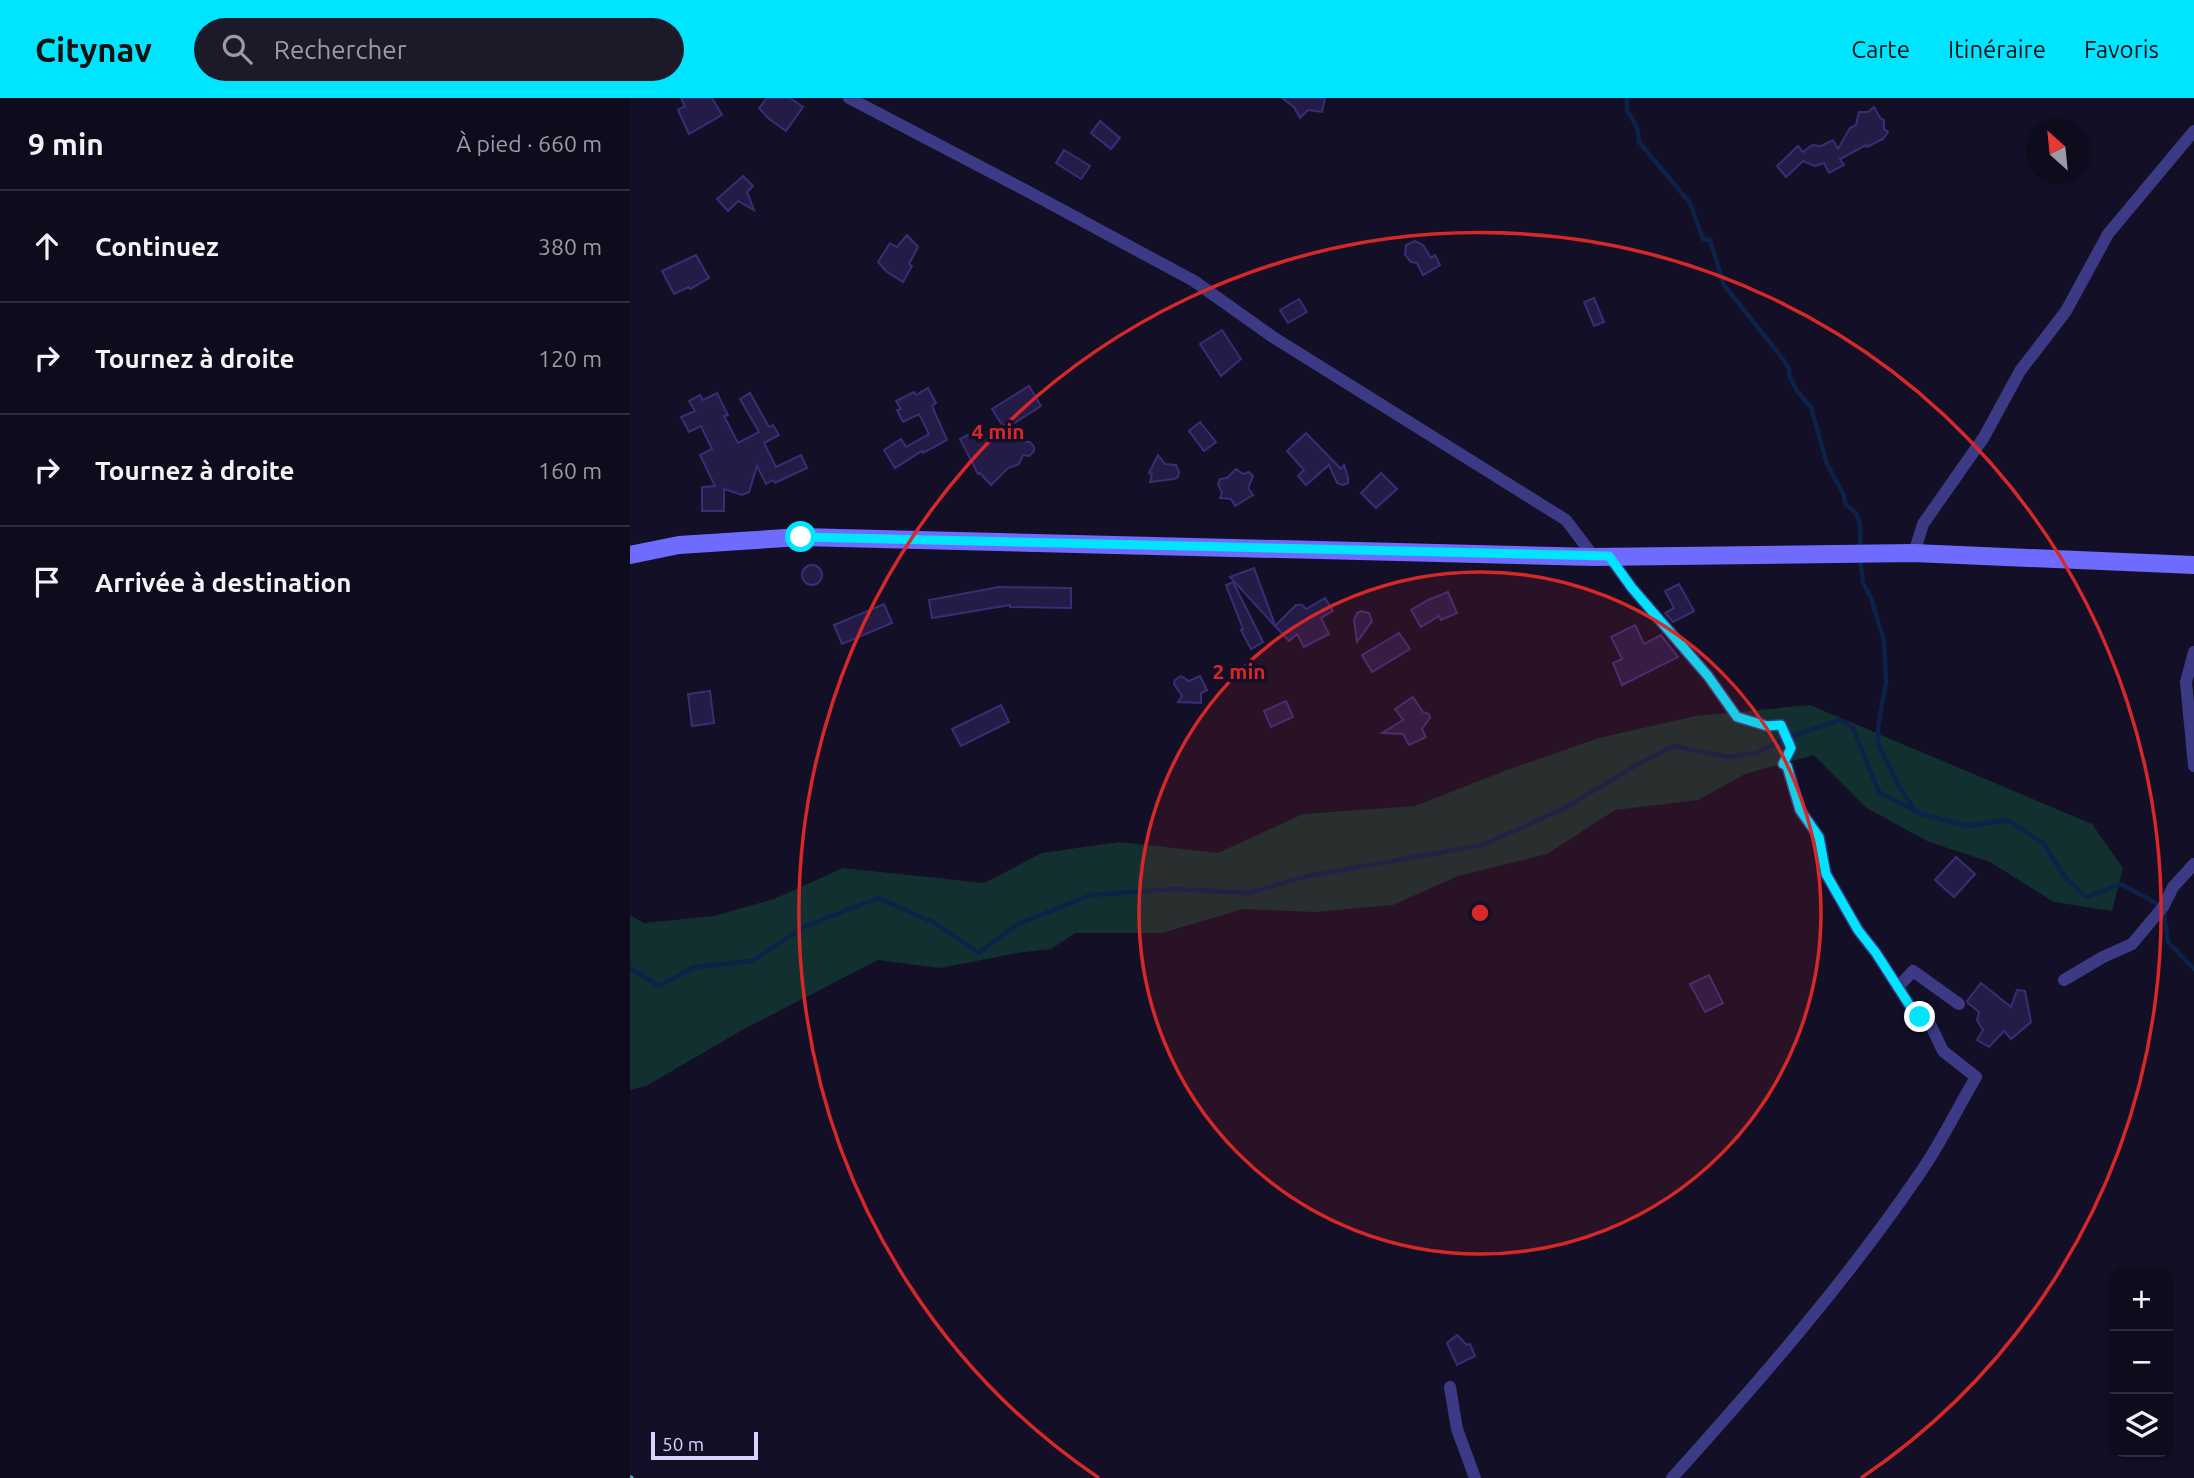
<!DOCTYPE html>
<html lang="fr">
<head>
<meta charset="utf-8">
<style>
	:root { --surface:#0e0b1c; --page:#1c1929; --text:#f1f3f6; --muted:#9b9ba3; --line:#2e2b3b; --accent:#00e5ff }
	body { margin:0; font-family:Ubuntu,sans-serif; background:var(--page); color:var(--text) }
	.controls { position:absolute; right:21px; bottom:21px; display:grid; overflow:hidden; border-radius:14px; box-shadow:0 2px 5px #0004 }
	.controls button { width:63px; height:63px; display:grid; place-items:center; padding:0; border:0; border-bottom:2px solid var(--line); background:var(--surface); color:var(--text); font:35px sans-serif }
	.compass { position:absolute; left:1396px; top:21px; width:63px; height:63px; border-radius:50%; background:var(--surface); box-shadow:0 2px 5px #0004; rotate:333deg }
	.scale { position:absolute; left:21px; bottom:18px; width:107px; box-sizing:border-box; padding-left:7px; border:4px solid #d9d4ff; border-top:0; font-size:19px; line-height:24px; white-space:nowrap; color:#d9d4ff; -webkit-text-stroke:5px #130f26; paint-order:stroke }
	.stop { position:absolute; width:21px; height:21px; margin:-16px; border:5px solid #00e5ff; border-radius:50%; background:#fff }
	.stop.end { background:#00e5ff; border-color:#fff; box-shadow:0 2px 7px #0008 }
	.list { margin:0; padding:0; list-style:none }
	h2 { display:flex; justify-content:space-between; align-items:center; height:91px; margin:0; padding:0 28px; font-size:30px }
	h2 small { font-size:23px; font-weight:400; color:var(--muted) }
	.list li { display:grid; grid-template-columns:46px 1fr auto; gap:21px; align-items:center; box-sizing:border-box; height:112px; padding:0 28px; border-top:2px solid var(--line) }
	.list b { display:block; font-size:26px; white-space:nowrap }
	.list em { font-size:23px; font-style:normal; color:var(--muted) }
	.icon { flex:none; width:38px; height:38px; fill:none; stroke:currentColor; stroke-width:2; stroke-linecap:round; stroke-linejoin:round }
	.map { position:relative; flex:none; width:1564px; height:1380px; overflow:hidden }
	header { display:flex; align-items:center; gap:42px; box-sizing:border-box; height:98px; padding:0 35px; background:var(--accent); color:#111 }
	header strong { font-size:33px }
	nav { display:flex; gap:38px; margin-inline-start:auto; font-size:24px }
	.search { width:490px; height:63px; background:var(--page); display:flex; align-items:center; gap:18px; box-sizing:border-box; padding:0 24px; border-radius:38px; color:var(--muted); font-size:26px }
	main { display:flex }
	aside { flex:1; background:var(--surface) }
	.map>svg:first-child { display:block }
	.green { fill:#12302f }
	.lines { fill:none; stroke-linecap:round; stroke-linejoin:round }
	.stream { stroke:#0c2248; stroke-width:4.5 }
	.building { fill:#241b47; stroke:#3b2d73; stroke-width:2 }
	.path { stroke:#2fb8b0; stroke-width:2.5; stroke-dasharray:3.5 5; stroke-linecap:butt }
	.street { stroke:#3d3a85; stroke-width:12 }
	.secondary { stroke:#6f6bff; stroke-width:18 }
	.route { stroke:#00e5ff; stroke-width:9 }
	.ring { fill:none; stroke:#d62828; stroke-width:3.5 }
	.centre { fill:#d62828; stroke:#130f26; stroke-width:3.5 }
	.ring-label { font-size:21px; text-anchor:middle; font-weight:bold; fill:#d62828; stroke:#130f26; stroke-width:7; stroke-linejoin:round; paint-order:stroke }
</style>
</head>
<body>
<header>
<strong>Citynav</strong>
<div class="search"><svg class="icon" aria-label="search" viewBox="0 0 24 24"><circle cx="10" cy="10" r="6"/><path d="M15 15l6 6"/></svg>Rechercher</div>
<nav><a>Carte</a><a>Itinéraire</a><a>Favoris</a></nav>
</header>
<main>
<aside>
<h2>9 min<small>À pied · 660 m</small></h2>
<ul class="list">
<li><svg class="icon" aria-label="ahead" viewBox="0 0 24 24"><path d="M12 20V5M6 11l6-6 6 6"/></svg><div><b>Continuez</b></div><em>380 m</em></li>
<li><svg class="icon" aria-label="right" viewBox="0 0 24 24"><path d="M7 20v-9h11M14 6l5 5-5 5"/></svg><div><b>Tournez à droite</b></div><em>120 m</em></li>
<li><svg class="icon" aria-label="right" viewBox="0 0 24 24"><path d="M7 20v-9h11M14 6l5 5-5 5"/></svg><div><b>Tournez à droite</b></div><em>160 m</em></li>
<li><svg class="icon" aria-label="arrive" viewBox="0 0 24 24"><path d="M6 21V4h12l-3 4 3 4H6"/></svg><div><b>Arrivée à destination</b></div></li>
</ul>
</aside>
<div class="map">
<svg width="1564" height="1380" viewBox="0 0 1564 1380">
	<rect width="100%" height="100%" fill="#130f26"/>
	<!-- green -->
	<polygon class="green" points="1180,607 1462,726 1493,770 1482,813 1424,804 1360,764 1299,744 1235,709 1184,657 1115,676 1068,702 985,712 917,756 828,778 763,807 685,814 613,811 532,835 445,835 421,851 387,855 310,870 248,862 114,931 16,988 0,992 0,817 14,825 84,818 144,801 213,770 354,785 412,755 489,744 588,755 673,716 785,708 877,672 969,640 1066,618"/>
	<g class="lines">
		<!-- stream -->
		<g class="stream">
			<path d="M997 0V12L1007 29 1009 44 1060 105 1073 141 1080 142 1094 187 1152 260 1159 270V277L1167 293 1181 309 1197 366 1213 396 1216 407C1234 418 1230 432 1230 451"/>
			<polyline points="1230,459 1233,485 1241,500 1254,543 1256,584 1248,629 1248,646 1270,690 1285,712"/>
			<polyline points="0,870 29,888 64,869 122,863 176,828 248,800 303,824 349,855 386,827 461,797 544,791 620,795 673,779 852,747 931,712 1010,665 1043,648 1098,659 1126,655 1157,640 1210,622 1223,630 1249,694 1291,716 1339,728 1377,722 1413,745 1435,779 1456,799 1491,786 1533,809 1538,844 1564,871"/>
		</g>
	</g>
	<!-- building -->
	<g class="building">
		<polygon points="51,0 82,0 92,17 59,36 48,12 55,8"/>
		<polygon points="137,0 160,0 173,9 156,33 138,20 129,10"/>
		<polygon points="652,0 695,0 692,14 678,12 670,20 664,9"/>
		<polygon points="1244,9 1250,20 1254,22 1254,31 1258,34 1253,41 1237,49 1236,47 1210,61 1214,67 1199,75 1194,65 1185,68 1173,63 1156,79 1147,68 1168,48 1173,54 1182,47 1191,48 1203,42 1208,51 1220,30 1226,27 1229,14 1238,14"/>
		<polygon points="470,23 490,40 481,51 461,35"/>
		<polygon points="434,52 460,68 451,81 426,65"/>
		<polygon points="113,78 123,88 117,94 124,112 108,103 98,113 87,101"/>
		<polygon points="277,137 288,149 279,166 282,168 273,184 257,174 248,164 260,145 267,149"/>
		<polygon points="785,143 793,147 801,160 805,157 810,167 793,177 787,165 781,164 775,157 776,147"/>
		<polygon points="66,157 79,180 60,191 59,189 44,196 32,173"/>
		<polygon points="964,200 974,224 964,228 954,204"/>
		<polygon points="669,201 677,214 658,225 650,212"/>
		<polygon points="592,232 611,261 591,278 570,246"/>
		<polygon points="399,288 411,308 380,328 388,344 400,344 404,349 404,353 399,358 393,357 389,366 378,370 361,387 350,375 348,376 330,341 340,336 342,341 372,327 362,311"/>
		<polygon points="298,290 306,305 302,308 317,342 293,355 292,353 265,370 254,352 271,341 276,349 299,336 289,316 273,324 267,312 271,311 266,303 284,294 286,297"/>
		<polygon points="87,295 98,317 94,318 108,345 129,334 110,301 120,295 139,329 143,327 149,337 134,345 146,369 171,357 177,370 151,382 145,385 143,382 136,386 127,368 119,394 112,397 94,391 94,413 72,413 72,389 85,388 70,357 82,351 71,328 59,334 51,319 65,313 59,303 70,297 73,302"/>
		<polygon points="570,324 586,344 574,353 559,333"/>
		<polygon points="676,335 711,371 714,367 718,380 718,385 713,387 707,385 699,367 676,387 668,378 674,372 657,353"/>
		<polygon points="528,357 535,366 546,367 549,374 548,379 544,381 520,384 522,376 519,375"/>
		<polygon points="606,371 613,376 619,374 623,378 618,390 623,397 605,408 601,401 590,400 592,395 588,386 590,381 597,380"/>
		<polygon points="751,375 767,391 746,410 731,395"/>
		<circle cx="182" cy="477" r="10"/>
		<polygon points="624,470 645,527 645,528 600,479"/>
		<polygon points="603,484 633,544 621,551 611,532 613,531 596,487"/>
		<polygon points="1049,486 1064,513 1043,524 1035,515 1044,510 1035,493"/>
		<polygon points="369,489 441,490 441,510 380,509 380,507 302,520 299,502"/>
		<polygon points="818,494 827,515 811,522 809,518 791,529 781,512 798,502"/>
		<polygon points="695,500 703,513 691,520 699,536 674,549 667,536 659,543 645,528 666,507 672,507 676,511"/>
		<polygon points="254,506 262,525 212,546 204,527"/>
		<polygon points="731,513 739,515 742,523 727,544 724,522 727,515"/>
		<polygon points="1005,527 1014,546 1031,537 1048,559 992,587 983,565 992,561 981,539"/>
		<polygon points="769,535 780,551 742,574 732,557"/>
		<polygon points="551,578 559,583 570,578 577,592 571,595 571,605 548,604 552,598 544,586 545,582"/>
		<polygon points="80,593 84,625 62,628 58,596"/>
		<polygon points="783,599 793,614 799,616 800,620 792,631 796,639 779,647 773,636 752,635 773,622 765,611"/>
		<polygon points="656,603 663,619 641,629 634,613"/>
		<polygon points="371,607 379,624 331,648 322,631"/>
		<polygon points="1326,759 1345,776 1324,799 1305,782"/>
		<polygon points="1079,877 1093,905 1075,914 1060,886"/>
		<polygon points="1351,885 1381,909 1387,892 1395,893 1401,924 1381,941 1374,933 1359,949 1347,942 1353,932 1347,922 1349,914 1338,905 1337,903"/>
		<polygon points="827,1237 837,1247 840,1246 845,1258 827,1267 817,1245"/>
	</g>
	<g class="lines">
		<!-- path -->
		<polyline class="path" points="0,1378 4,1380"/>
		<!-- street -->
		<g class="street">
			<polyline points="219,0 397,93 564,183 643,239 936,422 964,459"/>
			<polyline points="1284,455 1293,426 1354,339 1390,273 1436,213 1478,136 1564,33"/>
			<path d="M979 458 1002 490 1078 578 1107 619 1137 628 1151 627 1161 650 1153 666 1157 668 1170 712 1189 739 1196 776 1228 832 1246 855 1282 911 1294 925 1301 928 1313 953 1346 979C1327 1011 1311 1045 1290 1075 1216 1184 1130 1282 1042 1380"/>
			<polyline points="1564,554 1556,584 1564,668"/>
			<polyline points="1434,882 1473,859 1502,846 1533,809 1543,789 1564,766"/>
			<polyline points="1268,889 1283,873 1329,906"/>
			<polyline points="820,1289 827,1331 845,1380"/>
		</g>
		<!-- secondary -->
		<polyline class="secondary" points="0,457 49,447 171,439 964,459 1284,455 1564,467"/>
	</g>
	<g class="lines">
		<!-- route -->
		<polyline class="route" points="171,439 979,458 1002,490 1078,578 1107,619 1137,628 1151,627 1161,650 1153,666 1157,668 1170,712 1189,739 1196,776 1228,832 1246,855 1282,911 1290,919"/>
	</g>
	<!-- distance rings -->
	<circle cx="850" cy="815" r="341" fill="#d62828" fill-opacity=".12"/>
	<g class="ring">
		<circle cx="850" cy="815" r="341"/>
		<path d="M469 1380A681 681 0 1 1 1231 1380"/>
	</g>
	<circle cx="850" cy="815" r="10" class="centre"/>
	<g class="ring-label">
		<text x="368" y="341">4 min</text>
		<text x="609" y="581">2 min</text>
	</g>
</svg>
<div class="controls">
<button>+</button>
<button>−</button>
<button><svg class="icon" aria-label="layers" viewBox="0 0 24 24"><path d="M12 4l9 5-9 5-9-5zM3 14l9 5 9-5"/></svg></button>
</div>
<svg class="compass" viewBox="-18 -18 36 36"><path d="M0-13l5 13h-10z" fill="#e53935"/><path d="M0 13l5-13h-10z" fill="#9b9ba3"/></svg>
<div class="scale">50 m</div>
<div class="stop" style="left:171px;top:439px"></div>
<div class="stop end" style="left:1290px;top:919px"></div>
</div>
</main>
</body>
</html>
